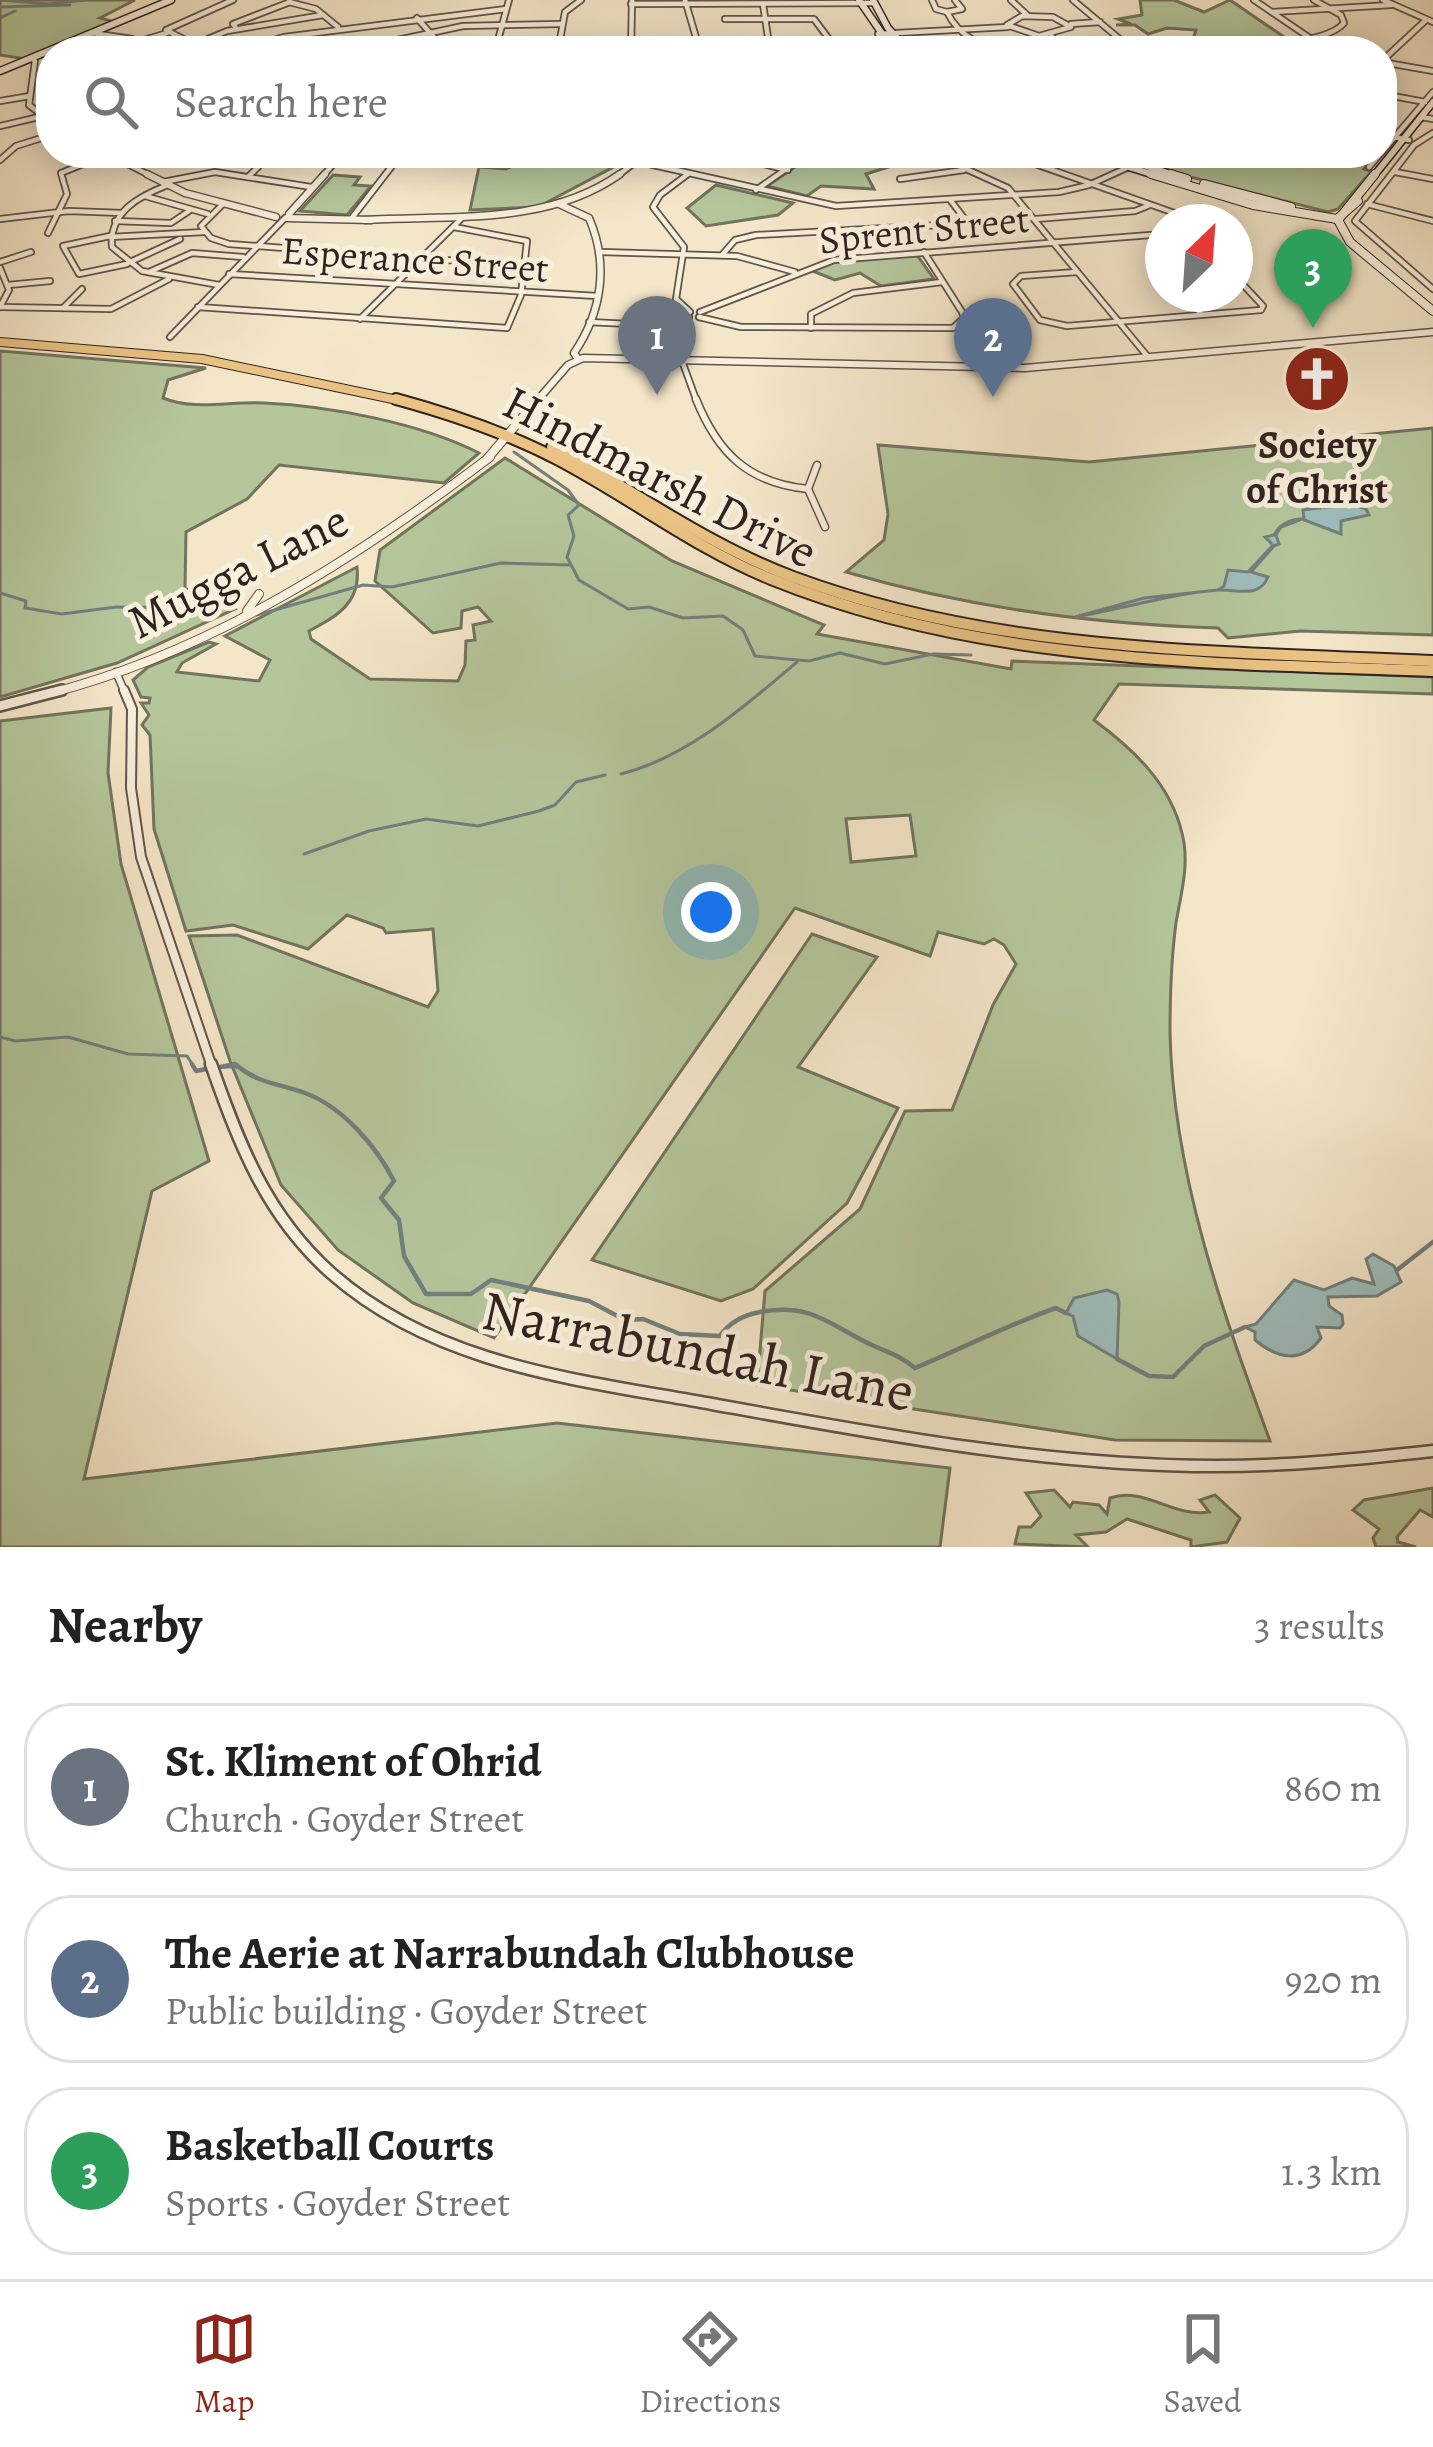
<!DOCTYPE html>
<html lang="en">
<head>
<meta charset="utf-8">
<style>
	:root { --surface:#fff; --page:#f2f2f2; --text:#222; --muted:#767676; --line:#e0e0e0; --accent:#8f2418 }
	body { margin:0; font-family:Alegreya,serif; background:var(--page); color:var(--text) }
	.compass { position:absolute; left:1145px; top:204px; width:108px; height:108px; border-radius:50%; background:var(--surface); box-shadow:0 6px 30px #0003; rotate:25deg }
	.you { position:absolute; left:711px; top:912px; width:42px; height:42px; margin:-30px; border:9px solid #fff; border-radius:50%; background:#1a73e8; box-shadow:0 0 0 18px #1a73e833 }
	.badge { display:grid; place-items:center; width:78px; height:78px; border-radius:50%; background:var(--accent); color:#fff; font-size:39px; font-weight:700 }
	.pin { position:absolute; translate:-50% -99px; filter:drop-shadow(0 3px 6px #0008) }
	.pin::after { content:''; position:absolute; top:63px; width:42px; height:36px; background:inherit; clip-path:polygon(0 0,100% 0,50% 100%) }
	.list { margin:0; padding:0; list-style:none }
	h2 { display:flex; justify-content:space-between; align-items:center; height:156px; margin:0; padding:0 48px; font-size:51px }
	h2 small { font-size:39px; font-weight:400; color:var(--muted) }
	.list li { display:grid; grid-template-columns:78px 1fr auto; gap:36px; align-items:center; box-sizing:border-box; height:168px; margin:0 24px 24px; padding:0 24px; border:3px solid var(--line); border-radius:48px }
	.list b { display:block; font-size:45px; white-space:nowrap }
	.list p { margin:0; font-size:39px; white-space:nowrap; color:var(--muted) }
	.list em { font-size:39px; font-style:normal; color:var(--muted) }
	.icon { flex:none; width:66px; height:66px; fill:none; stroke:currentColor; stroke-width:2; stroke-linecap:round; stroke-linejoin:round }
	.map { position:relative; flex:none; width:1433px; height:1547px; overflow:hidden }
	.search { position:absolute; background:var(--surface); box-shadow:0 6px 30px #0003; left:36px; right:36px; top:36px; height:132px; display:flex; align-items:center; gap:30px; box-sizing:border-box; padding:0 42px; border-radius:48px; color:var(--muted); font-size:45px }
	.sheet { height:732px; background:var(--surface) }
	nav { display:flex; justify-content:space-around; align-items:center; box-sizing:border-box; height:168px; border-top:3px solid var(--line); background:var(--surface); font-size:33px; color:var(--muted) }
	nav a { display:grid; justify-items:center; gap:6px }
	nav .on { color:var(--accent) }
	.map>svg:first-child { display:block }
	.green { fill:#b5c69b; stroke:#72745c; stroke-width:3; fill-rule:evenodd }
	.water { fill:#9ebebd; stroke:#72807d; stroke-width:3 }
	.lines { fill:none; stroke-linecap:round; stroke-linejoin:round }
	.stream-far1 { stroke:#72807d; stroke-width:3 }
	.stream { stroke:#72807d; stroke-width:4.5 }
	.minor-far3-casing { stroke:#615449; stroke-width:8 }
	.minor-far2-casing { stroke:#615449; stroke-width:9 }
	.minor-far1-casing { stroke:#615449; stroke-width:12 }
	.minor-casing { stroke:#615449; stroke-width:15 }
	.tertiary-far3-casing { stroke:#615449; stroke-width:8 }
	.tertiary-far2-casing { stroke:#615449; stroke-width:9 }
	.tertiary-far1-casing { stroke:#615449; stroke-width:10 }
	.tertiary-casing { stroke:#615449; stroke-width:14 }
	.secondary-far1-casing { stroke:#30231e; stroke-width:9 }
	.secondary-casing { stroke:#30231e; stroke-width:10 }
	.primary-far1-casing { stroke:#30231e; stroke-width:10 }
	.primary-casing { stroke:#30231e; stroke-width:14 }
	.minor-far3 { stroke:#f8efdc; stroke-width:4.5 }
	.minor-far2 { stroke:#f8efdc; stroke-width:6 }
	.minor-far1 { stroke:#f8efdc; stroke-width:8 }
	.minor { stroke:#f8efdc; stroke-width:10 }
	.tertiary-far3 { stroke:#f8efdc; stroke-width:4.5 }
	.tertiary-far2 { stroke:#f8efdc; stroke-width:6 }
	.tertiary-far1 { stroke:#f8efdc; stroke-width:8 }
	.tertiary { stroke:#f8efdc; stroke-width:9 }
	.secondary-far1 { stroke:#f8efdc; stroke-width:6 }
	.secondary { stroke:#f8efdc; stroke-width:8 }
	.primary-far1 { stroke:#eac384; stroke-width:8 }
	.primary { stroke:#eac384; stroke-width:10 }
	.labels { text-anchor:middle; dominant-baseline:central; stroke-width:10; stroke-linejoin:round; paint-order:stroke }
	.far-street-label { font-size:39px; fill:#30231e; stroke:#f8efdc }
	.far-poi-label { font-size:39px; font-weight:bold; fill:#30231e; stroke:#f8efdc }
	.street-label { font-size:48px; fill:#30231e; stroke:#f8efdc }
	.near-street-label { font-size:57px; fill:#30231e; stroke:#f8efdc }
</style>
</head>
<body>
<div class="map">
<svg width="1433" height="1547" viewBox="0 0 1433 1547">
	<rect width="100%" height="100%" fill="#f4e6c9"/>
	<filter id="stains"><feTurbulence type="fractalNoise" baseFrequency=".00167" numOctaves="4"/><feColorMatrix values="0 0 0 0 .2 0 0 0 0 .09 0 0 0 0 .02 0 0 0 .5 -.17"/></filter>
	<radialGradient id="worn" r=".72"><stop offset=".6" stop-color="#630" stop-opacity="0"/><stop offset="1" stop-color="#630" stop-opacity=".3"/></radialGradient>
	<!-- green -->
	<g class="green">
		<polygon points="0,0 135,0 100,18 115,22 26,59 0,55"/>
		<polygon points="1140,0 1174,0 1204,12 1230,0 1290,41 1209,46 1194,36 1196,30 1167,28 1148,34 1135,25 1116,25 1131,24 1118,19 1142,15"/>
		<polygon points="541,153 580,153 621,163 538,207 470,210 479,167 506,169"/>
		<polygon points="806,153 887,153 905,162 866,174 874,189 821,186 807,196 767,186 795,167 789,156"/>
		<polygon points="1202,153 1349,153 1375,158 1364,169 1372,171 1338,209 1328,212 1159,169"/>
		<polygon points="333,175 360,177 354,185 371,186 347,215 300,211"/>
		<polygon points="716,185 793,203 778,215 706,226 687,208"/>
		<polygon points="917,255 934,279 881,286 860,273 835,280 810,270 832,262"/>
		<path d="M0 351 206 368 168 380 163 398C195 411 230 401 264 403 330 406 420 423 479 453L444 483 279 465 247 499 186 532 185 589 211 591 235 609 117 663 0 697Z"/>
		<path d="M1433 428V635L1300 631 1228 638 1218 628C1091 624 969 608 846 572L884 540 888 514 878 445 1089 462Z"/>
		<path d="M505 458 672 561 824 625 817 634 1011 669 1012 661 1433 677V694L1119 684 1094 720C1133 749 1170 783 1182 833 1190 864 1181 893 1176 923 1171 960 1170 997 1170 1033 1173 1174 1222 1310 1270 1441L1115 1440 757 1385 765 1291 860 1209 905 1111 952 1110 993 1005 1016 964 1004 945 994 939 984 944 938 932 930 956 795 908 494 1338 413 1303 338 1250 281 1185 230 1061 189 936 237 935 428 1007 438 991 433 929 386 933 383 928 347 915 308 949 233 925 186 931 154 829 150 735 142 725 149 715 141 703H149L150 698 141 697 133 680 148 667 209 642 216 644 182 663 177 672 259 681 270 660 225 636 357 567C361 603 337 616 309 631L311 639 370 679 458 681 465 665 466 641 475 640 473 625 491 621 478 607 462 611 461 628 433 633 375 581 380 550ZM910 815 916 856 851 862 846 819Z"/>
		<polygon points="111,708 108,773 121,864 209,1161 152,1191 84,1479 557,1423 950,1468 940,1547 0,1547 0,721"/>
		<polygon points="812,934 877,957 798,1067 898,1108 847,1203 753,1289 721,1301 592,1260"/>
		<polygon points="1433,1488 1433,1517 1420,1510 1397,1537 1398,1542 1416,1547 1376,1547 1373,1538 1379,1529 1353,1510 1364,1500"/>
		<path d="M1054 1490 1070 1507 1073 1502 1099 1505 1107 1514 1110 1498C1145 1486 1173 1518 1209 1512L1200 1500 1215 1495 1240 1518 1227 1542 1191 1547V1540L1127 1519 1106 1532 1076 1535 1088 1547 1015 1544 1019 1527H1031L1041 1516 1026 1493Z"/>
	</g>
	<!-- water -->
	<g class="water">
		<path d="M1350 504 1366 509 1369 515 1341 521V534L1302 519 1281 527 1276 535 1279 544 1274 546 1251 572 1268 577C1259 599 1237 589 1218 590 1169 594 1123 609 1075 617L1144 598 1218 590 1224 586 1228 570 1248 572 1273 545 1265 537 1274 535C1279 524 1292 518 1304 519L1303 510Z"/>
		<path d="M1373 1254 1394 1266 1401 1282 1377 1296 1328 1297 1329 1306 1342 1315 1343 1324 1340 1328 1317 1327 1321 1338C1302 1364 1278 1359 1255 1340V1332L1245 1327 1256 1324 1294 1280 1324 1290 1352 1278 1374 1284 1366 1259Z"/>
		<polygon points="1107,1290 1117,1294 1119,1302 1117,1359 1078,1336 1073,1316 1066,1313 1074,1298"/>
	</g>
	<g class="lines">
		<!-- stream-far1 -->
		<g class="stream-far1">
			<polyline points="1,0 47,4 86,0"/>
			<polyline points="0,7 70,5"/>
			<polyline points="0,18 15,11"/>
			<polyline points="514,452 568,490 579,505 568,515 574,536 567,557 579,580 628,609 649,607 683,618 723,616 743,630 755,656 809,661 840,653 885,664 933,654 971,655"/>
			<polyline points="0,593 26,601 25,608 62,614 116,607 215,608"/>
			<polyline points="257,615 363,585 392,587 501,563 570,565"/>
			<path d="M621 774C688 757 745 706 797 662"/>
			<polyline points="304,854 369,831 426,819 478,826 539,811 555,805 576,782 605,775"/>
			<polyline points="0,1037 15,1041 68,1037 128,1054 187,1056 194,1067"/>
			<polyline points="221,1067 238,1067"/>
		</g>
		<!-- stream -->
		<g class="stream">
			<polyline points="192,1064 196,1071 206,1069"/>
			<path d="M216 1068 235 1064C258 1084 278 1083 305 1093 343 1107 376 1146 394 1181L381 1198 399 1220 404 1256 426 1294H471L491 1280 589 1301 625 1320 643 1319 680 1334 720 1336C729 1323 744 1315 760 1312 812 1302 830 1326 874 1346 890 1353 900 1356 915 1368 963 1348 1007 1325 1056 1308L1066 1313"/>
			<polyline points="1397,1270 1433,1242"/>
			<polyline points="1117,1359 1149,1376 1173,1377 1204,1346 1245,1327"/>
		</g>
		<!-- minor-far3 casing -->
		<g class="minor-far3-casing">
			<g id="minor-far3">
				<polyline points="932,0 936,9 947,12"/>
				<path d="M955 0 962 9 947 12C960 38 979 44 1006 51"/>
				<polyline points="1011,0 1027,15"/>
				<polyline points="1254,0 1329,51"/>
				<polyline points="289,2 316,9 338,27"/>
				<polyline points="631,4 873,3"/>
				<polyline points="763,4 770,51"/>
				<polyline points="1272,12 1391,5"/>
				<polygon points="1022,16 1053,17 1071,27 1039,36 1007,25"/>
				<polyline points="417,18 446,51"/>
				<polyline points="725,19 814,19 838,51"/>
				<polyline points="1071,24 1100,22"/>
				<polyline points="236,28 233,24 290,2"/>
				<polyline points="92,33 132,39"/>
				<polyline points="893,34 878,34 1008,27"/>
				<polyline points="1051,36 1067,51"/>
				<polyline points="193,44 166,30 233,0"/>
				<polyline points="108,51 167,33"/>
				<polyline points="179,51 227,31 323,15"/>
				<polyline points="237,51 284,37 506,9"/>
				<polyline points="346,51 463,26 561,24"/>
				<polyline points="558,51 565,12 581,0"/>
				<polyline points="631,51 699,50"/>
				<polyline points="631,51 632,1"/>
				<path d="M1142 51C1182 48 1321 52 1344 23L1341 15 1314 0"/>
				<polyline points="1382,62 1433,71"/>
				<polyline points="1382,94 1425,102"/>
				<polyline points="0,101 30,96"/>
				<polyline points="1421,117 1433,119"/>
				<polyline points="0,126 43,116"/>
				<polyline points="1433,133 1414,145 1355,221 1433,289"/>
				<polyline points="1382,152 1433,92"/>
				<polyline points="719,153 788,170"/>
				<polyline points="931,153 1008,188 1148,357"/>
				<polyline points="1004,153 1200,222"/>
				<polyline points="613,156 836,206 1059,192 1089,185 1133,165"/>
				<polyline points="0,160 16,146 51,135"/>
				<polyline points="1369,167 1381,153"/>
				<polyline points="1395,172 1433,179"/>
				<polyline points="688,174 660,195 653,207 684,247 676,299 690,312"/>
				<polyline points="248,177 272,153"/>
				<polyline points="900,179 964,170"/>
				<polyline points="163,182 215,172 311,187"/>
				<path d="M168 185C139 196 109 212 112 247L142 271 219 285"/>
				<polyline points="756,190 792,165 778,153"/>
				<polyline points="145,196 208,214"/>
				<polyline points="1367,204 1433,221"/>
				<polyline points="222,205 201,226 211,238 229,244 526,266"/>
				<polyline points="0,219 69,211 122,213"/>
				<polyline points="351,219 402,153"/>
				<polyline points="1036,219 1135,211 1150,205"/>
				<polyline points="115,221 171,223 189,211"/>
				<polyline points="48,233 67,194 61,173 108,154"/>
				<polyline points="110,236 63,246 79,274 127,264"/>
				<polyline points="110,237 204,232"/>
				<polyline points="601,252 737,256 795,272"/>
				<polyline points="722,255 735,240 756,235 959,224 964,218 951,201"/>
				<polyline points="0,262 31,252"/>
				<polyline points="128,263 180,239"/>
				<polyline points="1163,263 1157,266 1163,272"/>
				<polyline points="0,268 9,290 0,307"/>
				<polyline points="149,272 192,253 243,257"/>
				<polyline points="1077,272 1021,276 1013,284 1040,320 1067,326 1261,310 1263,306 1235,276"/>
				<polyline points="229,274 597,296"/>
				<polyline points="8,285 50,281"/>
				<polyline points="1182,294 1201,314"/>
				<polyline points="0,307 111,309 169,279"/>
				<polyline points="64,307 82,289"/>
				<polyline points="198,307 507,328 521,295 527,241 454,227"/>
				<polyline points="700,312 834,260 1163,234"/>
				<polyline points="699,317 741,327 953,328 964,318 962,312 924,252"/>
				<polyline points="360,319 463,217"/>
				<polyline points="589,322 649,325 689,317"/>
				<polyline points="811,328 811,314 853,293 942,282"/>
				<polyline points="170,337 285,218"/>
				<polyline points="682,361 697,402"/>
			</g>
		</g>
		<!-- minor-far2 casing -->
		<g class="minor-far2-casing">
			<g id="minor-far2">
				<path d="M696 399C718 454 749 483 808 489"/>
				<polyline points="808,489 825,527"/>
				<polyline points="808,489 817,465"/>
				<polyline points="116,672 125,693"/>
			</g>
		</g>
		<!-- minor-far1 casing -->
		<g class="minor-far1-casing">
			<polyline id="minor-far1" points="124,690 132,709 131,788 141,857 212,1067"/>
		</g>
		<!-- minor casing -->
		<g class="minor-casing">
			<path id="minor" d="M211 1064C239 1144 266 1215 331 1273 436 1366 580 1380 712 1404 878 1434 1047 1466 1216 1466 1289 1466 1361 1459 1433 1451"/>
		</g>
		<!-- tertiary-far3 casing -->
		<g class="tertiary-far3-casing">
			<g id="tertiary-far3">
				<polyline points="685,0 700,51"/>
				<polyline points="1073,0 1134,51"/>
				<polyline points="1383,0 1433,22"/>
				<polyline points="495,51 509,0"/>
				<polyline points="31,58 35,61 29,105 51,122"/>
				<polyline points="1382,61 1426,20"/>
				<polyline points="1382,135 1409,140"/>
				<polyline points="106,153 153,177"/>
				<polyline points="322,177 343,153"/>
				<polyline points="616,177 647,153"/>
			</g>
		</g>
		<!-- tertiary-far2 casing -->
		<g class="tertiary-far2-casing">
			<g id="tertiary-far2">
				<polyline points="147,174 185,193 276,217"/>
				<path d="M559 204 589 218C609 264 602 312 574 353L578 359"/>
				<polyline points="289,214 325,174"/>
				<polyline points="287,218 371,220"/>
				<path d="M365 220C450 215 547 226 620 174"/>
				<polyline points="536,402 568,365 583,358 1025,368 1433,332"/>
			</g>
		</g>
		<!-- tertiary-far1 casing -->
		<g class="tertiary-far1-casing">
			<g id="tertiary-far1">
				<polyline points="487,459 538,399"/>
				<polyline points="247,611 259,594"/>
				<path d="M51 693C213 651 358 557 490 457"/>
			</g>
		</g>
		<!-- tertiary casing -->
		<g class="tertiary-casing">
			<polyline id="tertiary" points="0,706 62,690"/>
		</g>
		<!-- secondary-far1 casing -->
		<g class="secondary-far1-casing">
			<g id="secondary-far1">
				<polyline points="859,0 894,51"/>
				<polyline points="873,0 888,28 909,51"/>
				<polyline points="0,71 171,0"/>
				<polyline points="1083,153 1161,177"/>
				<polyline points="1106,153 1180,177"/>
				<polyline points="1373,177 1433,102"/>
			</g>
		</g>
		<!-- secondary casing -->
		<g class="secondary-casing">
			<g id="secondary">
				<polyline points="1151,174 1253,205 1337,219 1358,201"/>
				<polyline points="1171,174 1187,179"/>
				<polyline points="1375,174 1338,220 1350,242 1433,311"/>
				<polyline points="1204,184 1291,207"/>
			</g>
		</g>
		<!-- primary-far1 casing -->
		<g class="primary-far1-casing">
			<polyline id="primary-far1" points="0,342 202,359 407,402"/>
		</g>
		<!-- primary casing -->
		<g class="primary-casing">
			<g id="primary">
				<path d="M396 399C451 414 507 433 557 459 630 497 694 548 771 579 981 664 1210 663 1433 671"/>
				<path d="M552 447C632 489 707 545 793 577 997 653 1218 651 1433 661"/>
			</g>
		</g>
		<!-- minor-far3 -->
		<use href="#minor-far3" class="minor-far3"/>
		<!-- minor-far2 -->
		<use href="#minor-far2" class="minor-far2"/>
		<!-- minor-far1 -->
		<use href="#minor-far1" class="minor-far1"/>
		<!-- minor -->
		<use href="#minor" class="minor"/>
		<!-- tertiary-far3 -->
		<use href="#tertiary-far3" class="tertiary-far3"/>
		<!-- tertiary-far2 -->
		<use href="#tertiary-far2" class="tertiary-far2"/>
		<!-- tertiary-far1 -->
		<use href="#tertiary-far1" class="tertiary-far1"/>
		<!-- tertiary -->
		<use href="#tertiary" class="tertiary"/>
		<!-- secondary-far1 -->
		<use href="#secondary-far1" class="secondary-far1"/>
		<!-- secondary -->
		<use href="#secondary" class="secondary"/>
		<!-- primary-far1 -->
		<use href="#primary-far1" class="primary-far1"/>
		<!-- primary -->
		<use href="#primary" class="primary"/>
	</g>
	<!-- icons -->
	<defs>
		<g id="church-disc" transform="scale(3.45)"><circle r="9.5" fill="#8f2418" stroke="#f8efdc"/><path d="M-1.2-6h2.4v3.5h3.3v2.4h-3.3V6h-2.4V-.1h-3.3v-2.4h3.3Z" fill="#fff"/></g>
	</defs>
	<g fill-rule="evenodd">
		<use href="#church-disc" x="1317" y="379"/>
	</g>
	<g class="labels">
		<!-- far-street labels -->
		<g class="far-street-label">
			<text transform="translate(924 229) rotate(-6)">Sprent Street</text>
			<text transform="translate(415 259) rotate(4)">Esperance Street</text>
		</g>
		<!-- far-poi labels -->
		<g class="far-poi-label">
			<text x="1317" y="444">Society<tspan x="1317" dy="45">of Christ</tspan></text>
		</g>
		<!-- street labels -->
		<g class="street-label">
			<text transform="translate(660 477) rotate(27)">Hindmarsh Drive</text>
			<text transform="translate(238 571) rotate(-27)">Mugga Lane</text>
		</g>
		<!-- near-street labels -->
		<g class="near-street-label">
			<text transform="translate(698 1351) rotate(11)">Narrabundah Lane</text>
		</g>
	</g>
	<rect width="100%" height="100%" filter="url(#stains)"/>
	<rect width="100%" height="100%" fill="url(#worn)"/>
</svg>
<svg class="compass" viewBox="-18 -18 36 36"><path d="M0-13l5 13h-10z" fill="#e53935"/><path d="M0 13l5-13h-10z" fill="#767676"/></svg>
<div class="you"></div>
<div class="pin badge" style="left:657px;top:395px;background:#6b7280">1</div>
<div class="pin badge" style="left:993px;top:397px;background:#5c6f8a">2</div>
<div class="pin badge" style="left:1313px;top:328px;background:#2e9e5b">3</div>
<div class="search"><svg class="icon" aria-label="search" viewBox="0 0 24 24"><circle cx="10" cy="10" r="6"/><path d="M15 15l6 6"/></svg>Search here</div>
</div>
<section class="sheet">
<h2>Nearby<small>3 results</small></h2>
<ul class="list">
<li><span class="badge" style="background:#6b7280">1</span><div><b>St. Kliment of Ohrid</b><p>Church · Goyder Street</p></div><em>860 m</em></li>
<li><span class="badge" style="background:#5c6f8a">2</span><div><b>The Aerie at Narrabundah Clubhouse</b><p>Public building · Goyder Street</p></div><em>920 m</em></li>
<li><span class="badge" style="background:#2e9e5b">3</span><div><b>Basketball Courts</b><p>Sports · Goyder Street</p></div><em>1.3 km</em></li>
</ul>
</section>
<nav>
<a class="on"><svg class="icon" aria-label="map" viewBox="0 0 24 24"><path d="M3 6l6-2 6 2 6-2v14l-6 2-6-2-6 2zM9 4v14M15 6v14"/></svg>Map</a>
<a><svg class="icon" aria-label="directions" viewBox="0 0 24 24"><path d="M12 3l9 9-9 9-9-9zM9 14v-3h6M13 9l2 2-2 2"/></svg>Directions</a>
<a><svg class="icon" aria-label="saved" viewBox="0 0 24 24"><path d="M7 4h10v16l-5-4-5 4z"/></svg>Saved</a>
</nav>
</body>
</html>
